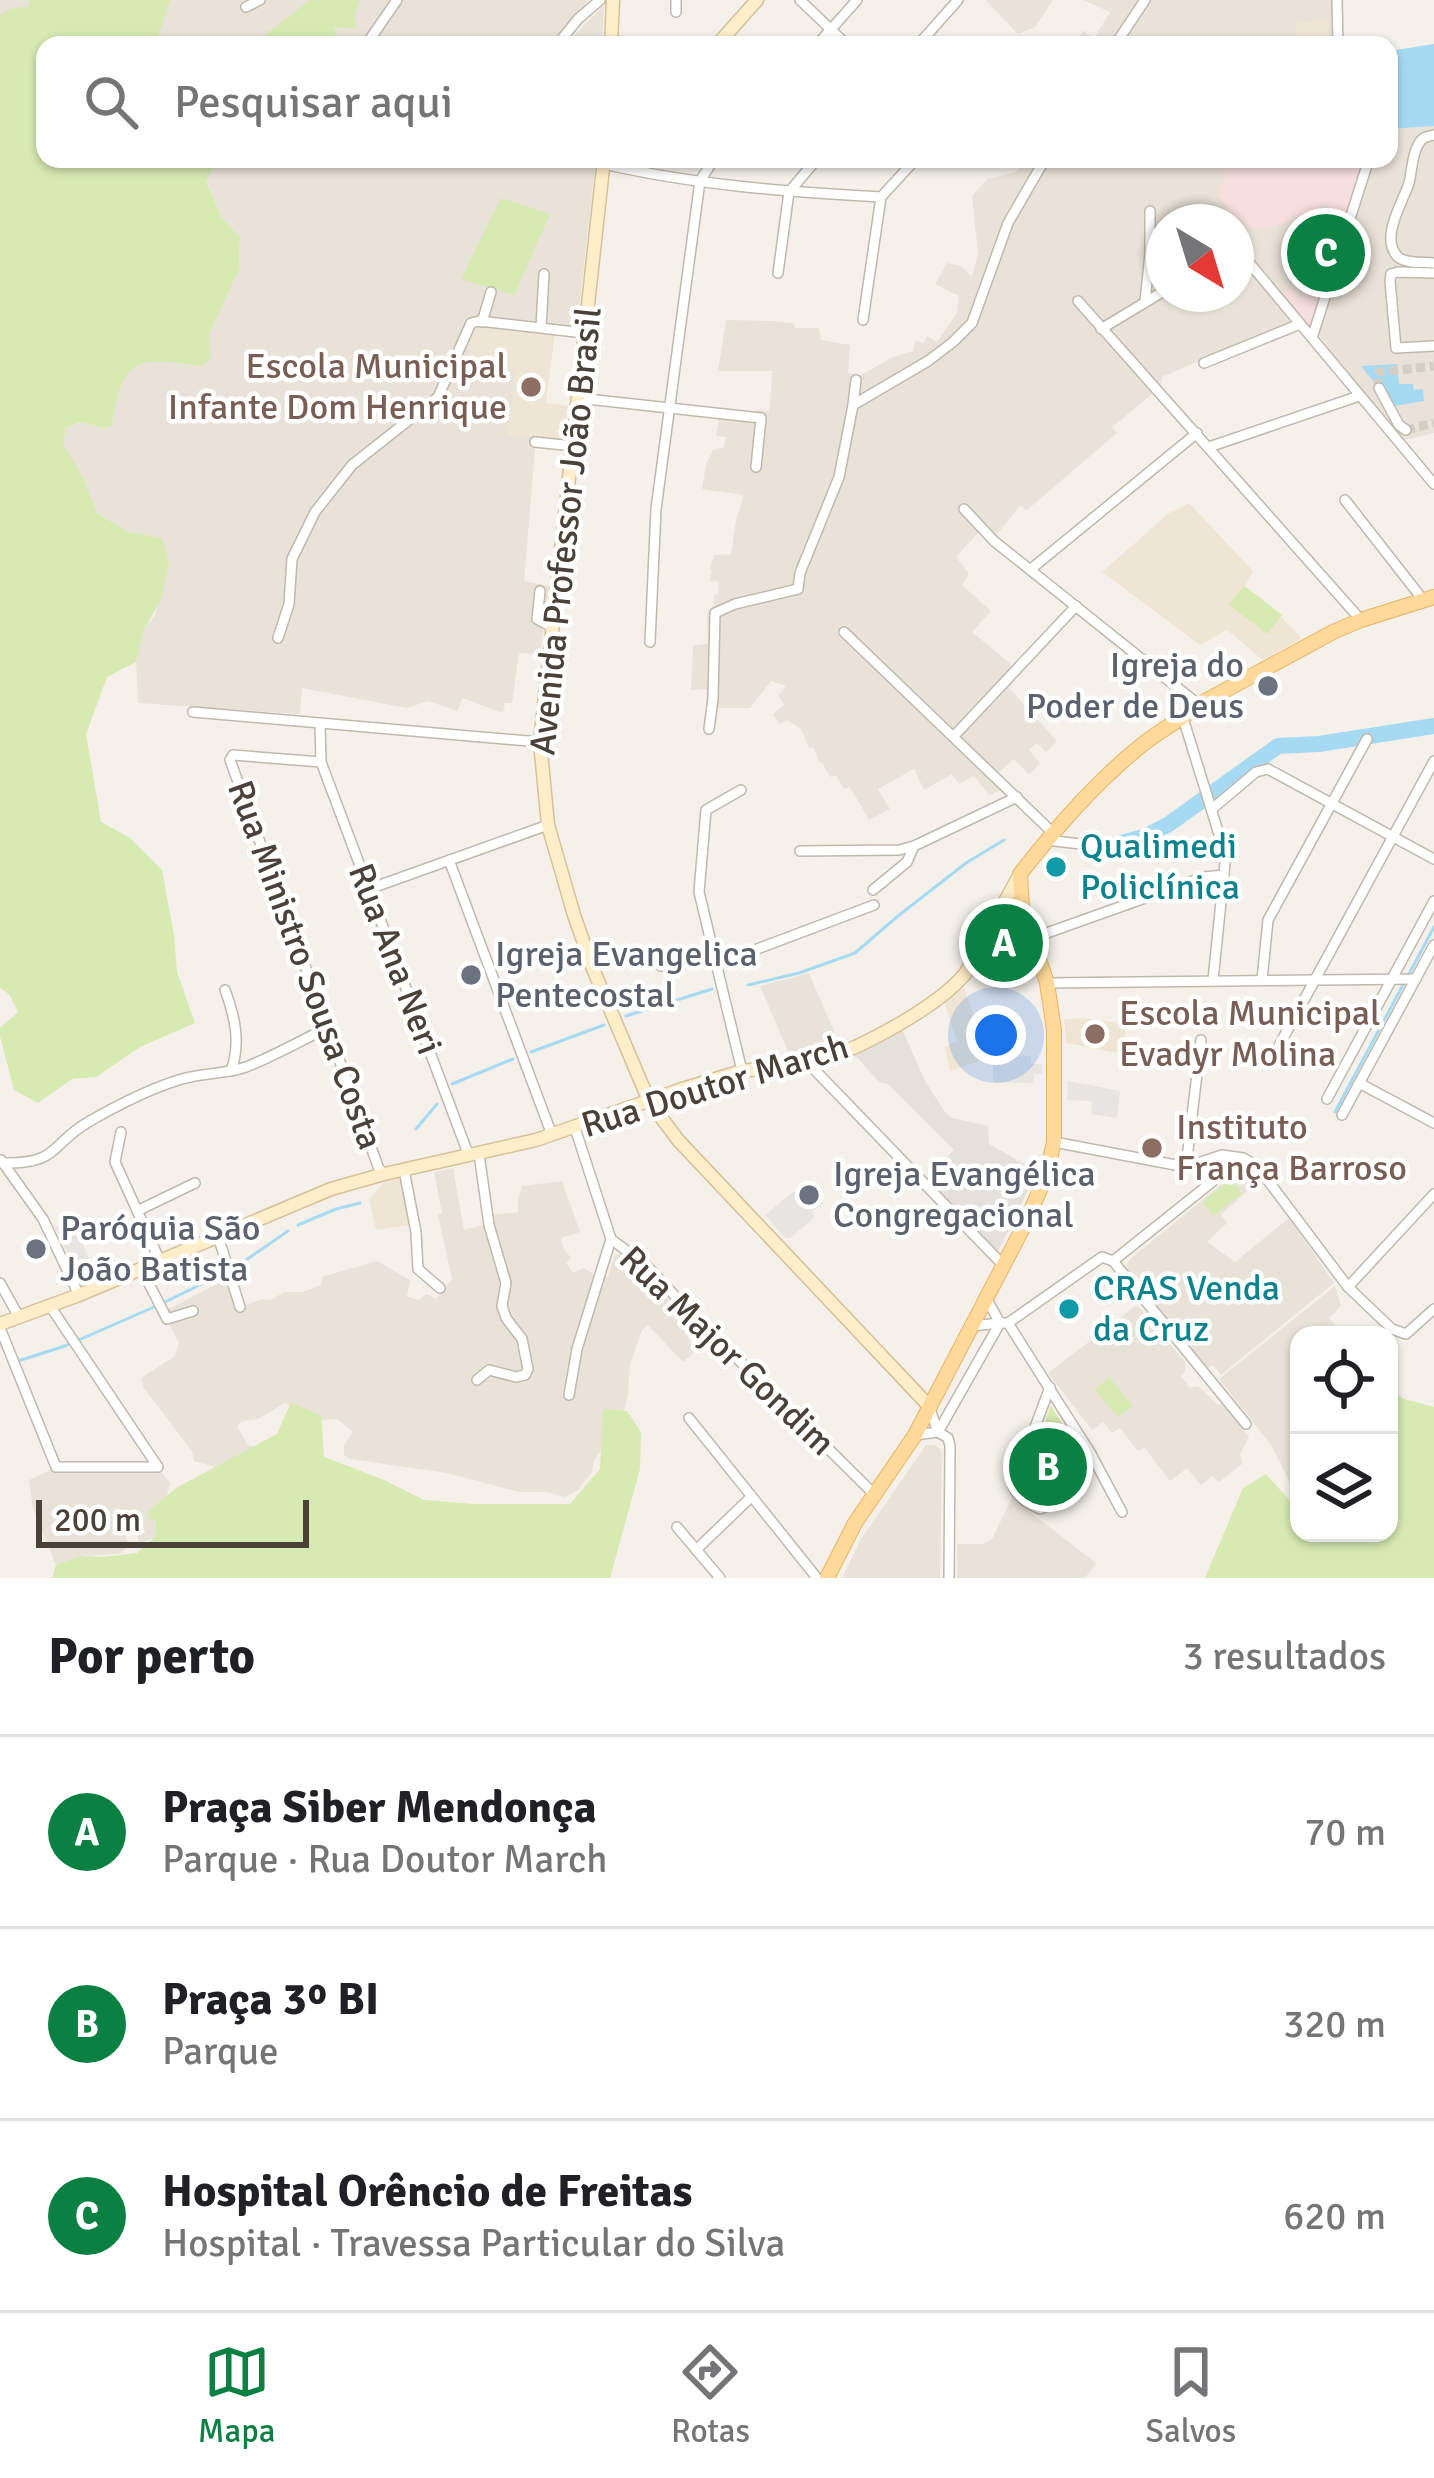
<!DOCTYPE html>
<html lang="pt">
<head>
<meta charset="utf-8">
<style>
	:root { --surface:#fff; --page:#f2f2f2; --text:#202124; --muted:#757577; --line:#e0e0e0; --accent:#0b8043 }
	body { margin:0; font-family:Signika,sans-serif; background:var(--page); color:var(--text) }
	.controls { position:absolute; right:36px; bottom:36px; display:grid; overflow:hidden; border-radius:24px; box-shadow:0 3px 9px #0004 }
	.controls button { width:108px; height:108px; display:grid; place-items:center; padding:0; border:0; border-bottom:3px solid var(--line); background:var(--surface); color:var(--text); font:60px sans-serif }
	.compass { position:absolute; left:1146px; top:204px; width:108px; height:108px; border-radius:50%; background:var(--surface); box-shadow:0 3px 9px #0004; rotate:142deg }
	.scale { position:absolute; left:36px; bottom:30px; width:273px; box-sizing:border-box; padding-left:12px; border:6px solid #4a4138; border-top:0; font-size:33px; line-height:42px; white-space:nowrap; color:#4a4138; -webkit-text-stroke:9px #fff; paint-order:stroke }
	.you { position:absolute; left:996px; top:1035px; width:42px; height:42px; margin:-30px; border:9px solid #fff; border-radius:50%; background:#1a73e8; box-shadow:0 0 0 18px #1a73e833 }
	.badge { display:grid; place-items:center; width:78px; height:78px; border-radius:50%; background:var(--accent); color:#fff; font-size:39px; font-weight:700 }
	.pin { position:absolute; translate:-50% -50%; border:6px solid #fff; box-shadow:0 3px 12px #0006 }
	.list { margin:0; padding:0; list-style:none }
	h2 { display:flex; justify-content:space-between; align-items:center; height:156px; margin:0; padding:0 48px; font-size:51px }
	h2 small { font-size:39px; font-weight:400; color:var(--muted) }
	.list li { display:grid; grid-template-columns:78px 1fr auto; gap:36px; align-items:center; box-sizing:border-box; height:192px; padding:0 48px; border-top:3px solid var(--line) }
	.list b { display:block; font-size:45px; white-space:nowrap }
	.list p { margin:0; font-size:39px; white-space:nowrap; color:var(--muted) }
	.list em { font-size:39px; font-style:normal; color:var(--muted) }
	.icon { flex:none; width:66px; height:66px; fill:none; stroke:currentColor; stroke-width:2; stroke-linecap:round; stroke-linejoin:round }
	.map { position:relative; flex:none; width:1434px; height:1578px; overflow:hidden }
	.search { position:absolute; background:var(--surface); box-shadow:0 3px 9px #0004; left:36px; right:36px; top:36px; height:132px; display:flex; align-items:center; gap:30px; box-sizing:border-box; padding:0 42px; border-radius:24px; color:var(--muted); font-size:45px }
	.sheet { height:732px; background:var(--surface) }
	nav { display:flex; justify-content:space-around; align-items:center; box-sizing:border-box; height:168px; border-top:3px solid var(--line); background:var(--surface); font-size:33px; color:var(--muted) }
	nav a { display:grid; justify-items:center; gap:6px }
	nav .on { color:var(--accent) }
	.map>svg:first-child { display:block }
	.residential { fill:#e9e2d8; fill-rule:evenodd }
	.industrial { fill:#e5e0db }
	.education { fill:#efe5d4 }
	.medical { fill:#f6dfde }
	.green { fill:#d6eab2 }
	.parking { fill:#e7e4e2 }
	.water { fill:#a6daf3 }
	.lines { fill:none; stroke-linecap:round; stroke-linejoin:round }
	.stream { stroke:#a6daf3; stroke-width:3 }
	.river { stroke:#a6daf3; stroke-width:16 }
	.minor-tunnel { stroke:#d3cec6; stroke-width:9; stroke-dasharray:9 4.5; stroke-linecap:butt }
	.minor-casing { stroke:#c1b8ac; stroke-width:12 }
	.secondary-casing { stroke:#d6c199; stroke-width:15 }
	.primary-casing { stroke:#e7b566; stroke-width:16 }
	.minor { stroke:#fff; stroke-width:9 }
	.secondary { stroke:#ffeeca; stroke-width:12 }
	.primary { stroke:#ffd999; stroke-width:14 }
	.education-dot { fill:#8d6e63; stroke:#fff; stroke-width:4.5 }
	.worship-dot { fill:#6b7280; stroke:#fff; stroke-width:4.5 }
	.culture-dot { fill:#0f9aa8; stroke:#fff; stroke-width:4.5 }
	.labels { text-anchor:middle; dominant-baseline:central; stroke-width:9; stroke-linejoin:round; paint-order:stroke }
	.education-label { font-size:36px; fill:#785e54; stroke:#fff; text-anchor:start }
	.street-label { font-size:36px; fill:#4a4138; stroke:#fff }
	.worship-label { font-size:36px; fill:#5b616d; stroke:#fff; text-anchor:start }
	.culture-label { font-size:36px; fill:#0d838f; stroke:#fff; text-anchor:start }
</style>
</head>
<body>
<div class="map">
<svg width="1434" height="1578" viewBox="0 0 1434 1578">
	<rect width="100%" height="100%" fill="#f5f1ea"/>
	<!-- residential -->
	<g class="residential">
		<polygon points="0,0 588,0 554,45 45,45 45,159 0,336"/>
		<polygon points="985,0 1053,0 1035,27 1018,34"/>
		<polygon points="1083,0 1340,0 1344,45 1076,45 1083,31 1094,38 1110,12"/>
		<polygon points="604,5 602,45 565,45"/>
		<path d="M1391 42 1396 50 1434 44V433L1400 441 1319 335 1299 318 1162 377 1160 388 1112 427 1117 433 1027 510 1020 506 996 535H986L980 531 956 557 969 574 962 585 991 611 972 632 1010 663 1016 679 1009 688 1057 741 1046 752 1037 743 1029 750 1040 763 1029 775 1014 759 993 778 1001 790 989 795 974 776 959 784 952 774 924 790 914 769 878 789 890 809 869 820 850 787 844 789 836 775 830 777 822 762H819L813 747 809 748 801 729 787 720 780 724 773 714 784 705 778 695 786 686 771 681 750 708H706L707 689 691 690 693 646 708 644 707 613 714 605V596L718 594 719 582 710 581 712 570 710 569 714 555 731 554 736 520 744 495 702 489 706 464 713 450 724 447 726 437 716 436 719 419 755 422 756 410 769 411 771 392 772 371H718L726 320 772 321 793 323 795 328H819L821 340 850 345 848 373 861 375 893 357 913 351 916 341 923 343 927 336 937 342 957 313 959 296 935 284 947 263 961 266 972 277 978 253 972 196 987 179 1015 172 1032 159H1389V45H1384ZM1164 222H1236V294H1164Z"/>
		<polygon points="218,159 596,159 577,328 499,330 489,363 490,367 517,370 508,434 536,438 524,581 549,586 540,654 519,653 512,703 505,703 503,713 462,698 458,711 428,701 407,708 302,688 300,714 138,703 136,662 144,630 155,615 169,563 162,539 128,532 97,513 83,477 62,445 66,428 81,422 103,428 112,426 117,393 129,370 153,359 201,366 209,334 239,270 240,237 221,217 206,180"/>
		<polygon points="809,973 839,1043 822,1049 789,1054 760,986"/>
		<polygon points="1240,1164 1259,1180 1221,1215 1227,1223 1207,1242 1235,1262 1289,1218 1334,1283 1221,1375 1213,1365 1208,1368 1128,1270 1127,1265 1129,1260 1217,1188"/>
		<polygon points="453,1168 464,1230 486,1224 488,1210 493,1215 518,1212 518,1200 522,1186 562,1181 580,1232 561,1238 563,1247 571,1258 566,1263 573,1273 584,1268 593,1274 608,1277 614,1256 621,1253 674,1304 687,1324 688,1338 696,1351 683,1362 648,1325 642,1330 630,1364 628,1394 622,1422 594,1460 592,1472 577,1491 565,1497 548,1492 520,1492 447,1473 350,1459 344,1455 344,1445 353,1432 337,1419 316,1421 285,1403 258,1419 241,1422 237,1426 248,1445 267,1449 218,1468 194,1461 192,1451 143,1387 141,1378 175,1356 179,1343 162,1309 173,1307 231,1276 240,1307 262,1299 271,1300 284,1292 302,1292 321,1285 322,1277 377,1261 410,1280 407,1296 418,1300 427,1294 436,1299 452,1279 438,1215 442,1213 434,1172"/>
		<polygon points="1335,1286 1341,1306 1329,1318 1343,1335 1299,1335 1299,1495 1291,1485 1271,1445 1219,1379"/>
		<polygon points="1137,1305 1185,1362 1185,1372 1181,1376 1190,1388 1198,1386 1218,1405 1222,1403 1249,1437 1240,1454 1242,1464 1219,1482 1212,1476 1201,1485 1187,1468 1170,1481 1144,1447 1138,1451 1120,1428 1112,1433 1103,1422 1092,1430 1048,1373"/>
		<polygon points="926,1445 934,1445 940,1449 942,1456 940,1578 842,1578 861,1539"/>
		<polygon points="56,1467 158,1467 170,1483 166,1499 148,1513 156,1520 155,1538 139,1543 135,1529 125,1532 129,1546 119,1554 80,1556 56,1565 33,1509 29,1480"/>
		<polygon points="1012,1498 1096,1563 1085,1578 957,1578 957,1544 983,1544 992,1539"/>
	</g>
	<!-- industrial -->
	<polygon class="industrial" points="902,1029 925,1081 945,1112 952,1118 988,1126 989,1144 1037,1171 998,1252 926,1178 954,1150 888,1084 879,1082 855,1055"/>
	<!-- education -->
	<g class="education">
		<polygon points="1329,20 1328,38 1300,41 1296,38 1296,23"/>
		<polygon points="499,327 555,332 546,403 568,406 564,442 508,435 516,370 489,367 489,363 470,359 473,328 498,330"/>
		<polygon points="1189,503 1253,571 1245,586 1282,615 1281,617 1302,638 1263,660 1227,630 1200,645 1102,572 1169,513"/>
		<polygon points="964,988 984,1045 986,1059 950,1071 945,1047 957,1041 944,1002"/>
		<polygon points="1083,1018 1126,1024 1123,1054 1066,1043 1064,1019"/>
		<polygon points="402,1178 411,1225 376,1230 369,1199 384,1182"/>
	</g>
	<!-- medical -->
	<polygon class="medical" points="1229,159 1362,159 1311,327 1283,294 1291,287 1301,298 1331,212 1327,203 1312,212 1267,229 1249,227 1237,221 1219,197 1219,186 1225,178 1221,162"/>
	<!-- green -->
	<g class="green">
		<path d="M30 0H170L155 45H45V159H218L206 181 221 217 240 237 239 270 209 334 210 359 201 366C137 357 122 356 112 426L104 428 80 422 66 428 63 444 83 477 97 513 128 532 162 538 169 563 161 599 144 630 136 662 107 677 86 734 101 822 130 838 162 870 174 935 177 972 195 1023 140 1047 96 1077 72 1079 38 1103 14 1090 0 1036V1028L18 1012 9 994 0 988V15L10 9 29 6Z"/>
		<polygon points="310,0 360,0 354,18 357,29 334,27 339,45 263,45 259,40"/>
		<polygon points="501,198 550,214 514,295 461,279"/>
		<polygon points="1244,586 1282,615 1267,634 1229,605"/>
		<polygon points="1001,924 1014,925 1025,957 979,956 994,929"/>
		<polygon points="1230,1179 1242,1193 1213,1216 1203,1202"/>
		<polygon points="1109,1377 1133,1406 1118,1417 1095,1390"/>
		<polygon points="1389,1388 1404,1399 1434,1407 1434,1578 1205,1578 1243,1488 1266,1474 1294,1505 1299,1504 1299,1533 1389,1533"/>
		<polygon points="291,1402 321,1416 324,1457 384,1480 424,1500 473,1504 570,1504 600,1469 603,1409 627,1411 641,1432 640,1469 610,1578 52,1578 56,1565 80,1556 103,1557 137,1553 155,1537 156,1521 150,1520 148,1512 176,1488 277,1434"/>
		<polygon points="1051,1406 1081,1454 1043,1503 1034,1501 1019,1487"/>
	</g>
	<!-- parking -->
	<g class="parking">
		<polygon points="1031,1056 1031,1064 1042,1064 1042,1074 1034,1074 1033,1083 993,1082 993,1057"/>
		<polygon points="1068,1081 1120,1091 1117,1118 1091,1114 1092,1101 1067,1100"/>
		<polygon points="794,1191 807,1207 819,1198 823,1203 812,1212 815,1217 790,1238 785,1238 765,1215"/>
		<polygon points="72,1219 97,1277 82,1284 55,1227"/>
	</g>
	<!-- water -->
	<g class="water">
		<polygon points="1391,42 1396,50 1434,44 1434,126 1389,129 1389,45 1384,45"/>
		<polygon points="1397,364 1399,384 1413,384 1414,390 1423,389 1424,401 1394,406 1361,366"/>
	</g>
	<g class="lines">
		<!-- stream -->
		<g class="stream">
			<polyline points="748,985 799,973 855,953 898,916 966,863 1004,840"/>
			<polyline points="626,1016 712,989"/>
			<polyline points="531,1052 604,1025"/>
			<polyline points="452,1084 513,1059"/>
			<polyline points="1335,1112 1434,927"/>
			<polyline points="416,1129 437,1104"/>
			<polyline points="298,1225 336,1209 360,1203"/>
			<polyline points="233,1269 288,1231"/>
			<polyline points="163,1303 224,1273"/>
			<polyline points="18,1361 65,1346 154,1307"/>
		</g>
		<!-- river -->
		<polyline class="river" points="1101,848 1144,837 1169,824 1278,746 1319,744 1434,726"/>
		<!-- minor-tunnel -->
		<g class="minor-tunnel">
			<polyline points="1379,388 1377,376 1379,372 1434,366"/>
			<polyline points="1406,430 1434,423"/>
		</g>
		<!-- minor casing -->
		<g class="minor-casing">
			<g id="minor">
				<polyline points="676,0 676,12"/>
				<polyline points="800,0 847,45"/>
				<polyline points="1337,0 1338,45"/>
				<polyline points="246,7 260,0"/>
				<polyline points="366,45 397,0"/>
				<polyline points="557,45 578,19 600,0"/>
				<polyline points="817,45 857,0"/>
				<polyline points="918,45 958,0"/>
				<polyline points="1115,45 1145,0"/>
				<path d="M1434 135C1426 137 1423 136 1418 145 1412 155 1412 171 1409 183 1403 202 1380 237 1397 256 1404 264 1424 262 1434 263"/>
				<path d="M604 164C695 185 788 192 881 197"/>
				<polyline points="1236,253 1241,253 1434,484"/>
				<polyline points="778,273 789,192 817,159"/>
				<polyline points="1434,273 1398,272 1391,274 1390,281 1396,348 1434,346"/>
				<polyline points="1078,301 1361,620"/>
				<polyline points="1145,302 1150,254 1150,211"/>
				<polyline points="863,320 881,197 916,159"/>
				<polyline points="482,322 491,292"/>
				<polyline points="541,327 544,274"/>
				<polyline points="1101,329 1164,291"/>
				<polyline points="1312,338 1369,159"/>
				<polyline points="1204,363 1300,324"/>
				<polyline points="1379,388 1399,425 1406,430"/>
				<polyline points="578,398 761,418 756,467"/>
				<polyline points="853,405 856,380"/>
				<polyline points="535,442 573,446"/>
				<polyline points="1209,447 1359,396"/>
				<polyline points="1345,500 1424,601"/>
				<polyline points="964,509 994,541 1198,704"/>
				<polyline points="1031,569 1197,433"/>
				<polyline points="540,591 537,619 552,627"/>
				<polyline points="844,632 1052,832"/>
				<polyline points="278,638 289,604 292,559 315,512 352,465 438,397 471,323 479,321 584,333"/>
				<polyline points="650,642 656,509 700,181 714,159"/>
				<polyline points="193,712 540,742"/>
				<polyline points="1183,718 1222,844 1225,863 1213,980"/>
				<polyline points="320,725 321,762 469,1156"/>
				<polyline points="709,729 713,699 715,613 735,604 798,589 800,573 839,477 853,405 928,361 953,342 972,323 1008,223 1045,159"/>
				<polyline points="954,736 1076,606"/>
				<polyline points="321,762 233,755 230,760 379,1169 384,1174"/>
				<polyline points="741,790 706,810 699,892 742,1071"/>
				<polyline points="1212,809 1256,772 1268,769 1434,859"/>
				<polyline points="1046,840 1098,846"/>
				<polyline points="800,851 899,850 914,846"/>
				<polyline points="449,860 552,1135"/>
				<polyline points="369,889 548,825"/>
				<polyline points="873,890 907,862 914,846 1017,797"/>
				<polyline points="1030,939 1204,877 1224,875"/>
				<polyline points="717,964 874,905"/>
				<polyline points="661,966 713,953"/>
				<polyline points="1262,980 1268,920 1367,739"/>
				<polyline points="1047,983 1416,979"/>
				<path d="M225 990C235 1017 241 1043 231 1071"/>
				<polyline points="1274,1055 1434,761"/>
				<polyline points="808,1063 1003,1265"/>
				<polyline points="1359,1083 1434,1123"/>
				<polyline points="1327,1099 1434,901"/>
				<polyline points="1342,1115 1434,945"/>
				<polyline points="575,1128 611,1239 648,1267 690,1312 875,1495"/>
				<polyline points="121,1132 115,1162 160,1261"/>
				<polyline points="1054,1142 1186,1167 1222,1155 1243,1158 1257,1166 1348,1287 1392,1329 1406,1334 1434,1309"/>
				<polyline points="1,1160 43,1219 79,1295"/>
				<path d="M2 1163C61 1164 48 1145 90 1121 118 1105 151 1088 182 1079 203 1073 225 1074 246 1067 274 1056 302 1040 329 1027"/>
				<polyline points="1186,1167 1201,1040"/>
				<polyline points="404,1170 416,1232 418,1269 440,1288"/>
				<polyline points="137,1211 195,1183"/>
				<polyline points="218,1236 240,1307"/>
				<polyline points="1113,1261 1246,1424"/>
				<polyline points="141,1268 167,1319 193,1311"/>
				<polyline points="0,1283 19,1317"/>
				<polyline points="1348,1287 1434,1194"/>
				<polyline points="1008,1323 1091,1454 1122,1512"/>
				<polyline points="972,1326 1000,1323 986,1298"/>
				<polyline points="0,1328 56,1467 158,1467 50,1306"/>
				<polyline points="477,1380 489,1370 516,1377 525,1375 528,1369 522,1339 506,1318 502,1306 506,1283 489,1225 479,1154"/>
				<path d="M1050 1387 1013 1486C1018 1498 1029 1504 1040 1509L1045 1507 1091 1454"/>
				<polyline points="569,1395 577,1349 611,1239"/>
				<polyline points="689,1418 817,1578"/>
				<polyline points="915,1435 938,1432 929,1406"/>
				<polyline points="677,1527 720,1578"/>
				<polyline points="696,1550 750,1498"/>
				<polyline points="949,1578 950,1446 948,1438 938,1432 1000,1323 1008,1323 1102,1257 1113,1261 1212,1182 1224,1163"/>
			</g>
		</g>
		<!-- secondary casing -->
		<g class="secondary-casing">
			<g id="secondary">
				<polyline points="611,45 613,0"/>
				<polyline points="717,45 757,0"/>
				<polyline points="604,159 540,742 548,825 574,915 593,969 649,1101 678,1140 929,1406"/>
				<path d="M0 1324 79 1295 331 1189 384 1174 536 1140 682 1089 742 1071 823 1061C866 1044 935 1009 965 974L1020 874"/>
			</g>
		</g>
		<!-- primary casing -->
		<g class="primary-casing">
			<g id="primary">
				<path d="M993 922C1005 915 1017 918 1026 928"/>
				<path d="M827 1578 855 1523 915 1435 1025 1224 1046 1176 1054 1142V1030L1047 983 1022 909 1020 874C1055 829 1093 785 1137 749 1156 732 1179 722 1198 705L1333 632 1361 620 1434 597"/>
			</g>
		</g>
		<!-- minor -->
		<use href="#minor" class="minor"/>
		<!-- secondary -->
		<use href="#secondary" class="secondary"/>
		<!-- primary -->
		<use href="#primary" class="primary"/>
	</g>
	<!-- markers -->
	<g class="education-dot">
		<circle cx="531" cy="387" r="12"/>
		<circle cx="1095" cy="1034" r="12"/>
		<circle cx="1152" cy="1148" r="12"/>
	</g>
	<g class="worship-dot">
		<circle cx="1268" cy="686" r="12"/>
		<circle cx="471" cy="975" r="12"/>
		<circle cx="809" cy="1195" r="12"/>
		<circle cx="36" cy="1249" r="12"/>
	</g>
	<g class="culture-dot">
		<circle cx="1056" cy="867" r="12"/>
		<circle cx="1069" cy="1309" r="12"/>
	</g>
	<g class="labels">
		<!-- education labels -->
		<g class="education-label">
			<text x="507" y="366" text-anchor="end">Escola Municipal<tspan x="507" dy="41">Infante Dom Henrique</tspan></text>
			<text x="1119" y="1013">Escola Municipal<tspan x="1119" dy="41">Evadyr Molina</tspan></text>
			<text x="1176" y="1127">Instituto<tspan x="1176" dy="41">França Barroso</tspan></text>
		</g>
		<!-- street labels -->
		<g class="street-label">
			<text transform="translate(566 531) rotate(-84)">Avenida Professor João Brasil</text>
			<text transform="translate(395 959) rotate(69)">Rua Ana Neri</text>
			<text transform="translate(305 965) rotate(70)">Rua Ministro Sousa Costa</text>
			<text transform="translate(715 1086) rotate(-17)">Rua Doutor March</text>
			<text transform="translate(727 1351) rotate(44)">Rua Major Gondim</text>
		</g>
		<!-- worship labels -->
		<g class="worship-label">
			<text x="1244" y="665" text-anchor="end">Igreja do<tspan x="1244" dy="41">Poder de Deus</tspan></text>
			<text x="495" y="954">Igreja Evangelica<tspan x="495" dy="41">Pentecostal</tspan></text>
			<text x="833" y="1174">Igreja Evangélica<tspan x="833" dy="41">Congregacional</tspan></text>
			<text x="60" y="1228">Paróquia São<tspan x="60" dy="41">João Batista</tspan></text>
		</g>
		<!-- culture labels -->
		<g class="culture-label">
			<text x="1080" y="846">Qualimedi<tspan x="1080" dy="41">Policlínica</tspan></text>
			<text x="1093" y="1288">CRAS Venda<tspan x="1093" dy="41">da Cruz</tspan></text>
		</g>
	</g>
</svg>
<div class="controls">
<button><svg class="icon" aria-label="locate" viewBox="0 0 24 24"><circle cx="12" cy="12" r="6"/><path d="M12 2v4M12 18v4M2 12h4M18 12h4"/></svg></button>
<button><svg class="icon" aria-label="layers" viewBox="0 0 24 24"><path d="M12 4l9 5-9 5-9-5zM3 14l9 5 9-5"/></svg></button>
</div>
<svg class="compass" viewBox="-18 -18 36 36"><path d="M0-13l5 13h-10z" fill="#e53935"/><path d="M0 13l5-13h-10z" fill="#757577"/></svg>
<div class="scale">200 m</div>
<div class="you"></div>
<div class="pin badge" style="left:1004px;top:943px">A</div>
<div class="pin badge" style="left:1048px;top:1467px">B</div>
<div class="pin badge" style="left:1326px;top:253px">C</div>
<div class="search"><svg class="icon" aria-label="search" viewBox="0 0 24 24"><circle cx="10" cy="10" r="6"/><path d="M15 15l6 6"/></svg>Pesquisar aqui</div>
</div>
<section class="sheet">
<h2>Por perto<small>3 resultados</small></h2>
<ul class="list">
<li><span class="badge">A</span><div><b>Praça Siber Mendonça</b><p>Parque · Rua Doutor March</p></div><em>70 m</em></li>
<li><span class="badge">B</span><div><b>Praça 3º BI</b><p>Parque</p></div><em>320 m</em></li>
<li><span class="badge">C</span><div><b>Hospital Orêncio de Freitas</b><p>Hospital · Travessa Particular do Silva</p></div><em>620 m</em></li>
</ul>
</section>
<nav>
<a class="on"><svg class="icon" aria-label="map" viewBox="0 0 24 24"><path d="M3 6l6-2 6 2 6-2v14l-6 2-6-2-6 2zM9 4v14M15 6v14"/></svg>Mapa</a>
<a><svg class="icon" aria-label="directions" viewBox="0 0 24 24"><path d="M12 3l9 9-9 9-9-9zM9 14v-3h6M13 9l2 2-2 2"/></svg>Rotas</a>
<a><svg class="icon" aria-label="saved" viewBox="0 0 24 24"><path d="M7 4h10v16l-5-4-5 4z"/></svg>Salvos</a>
</nav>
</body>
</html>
